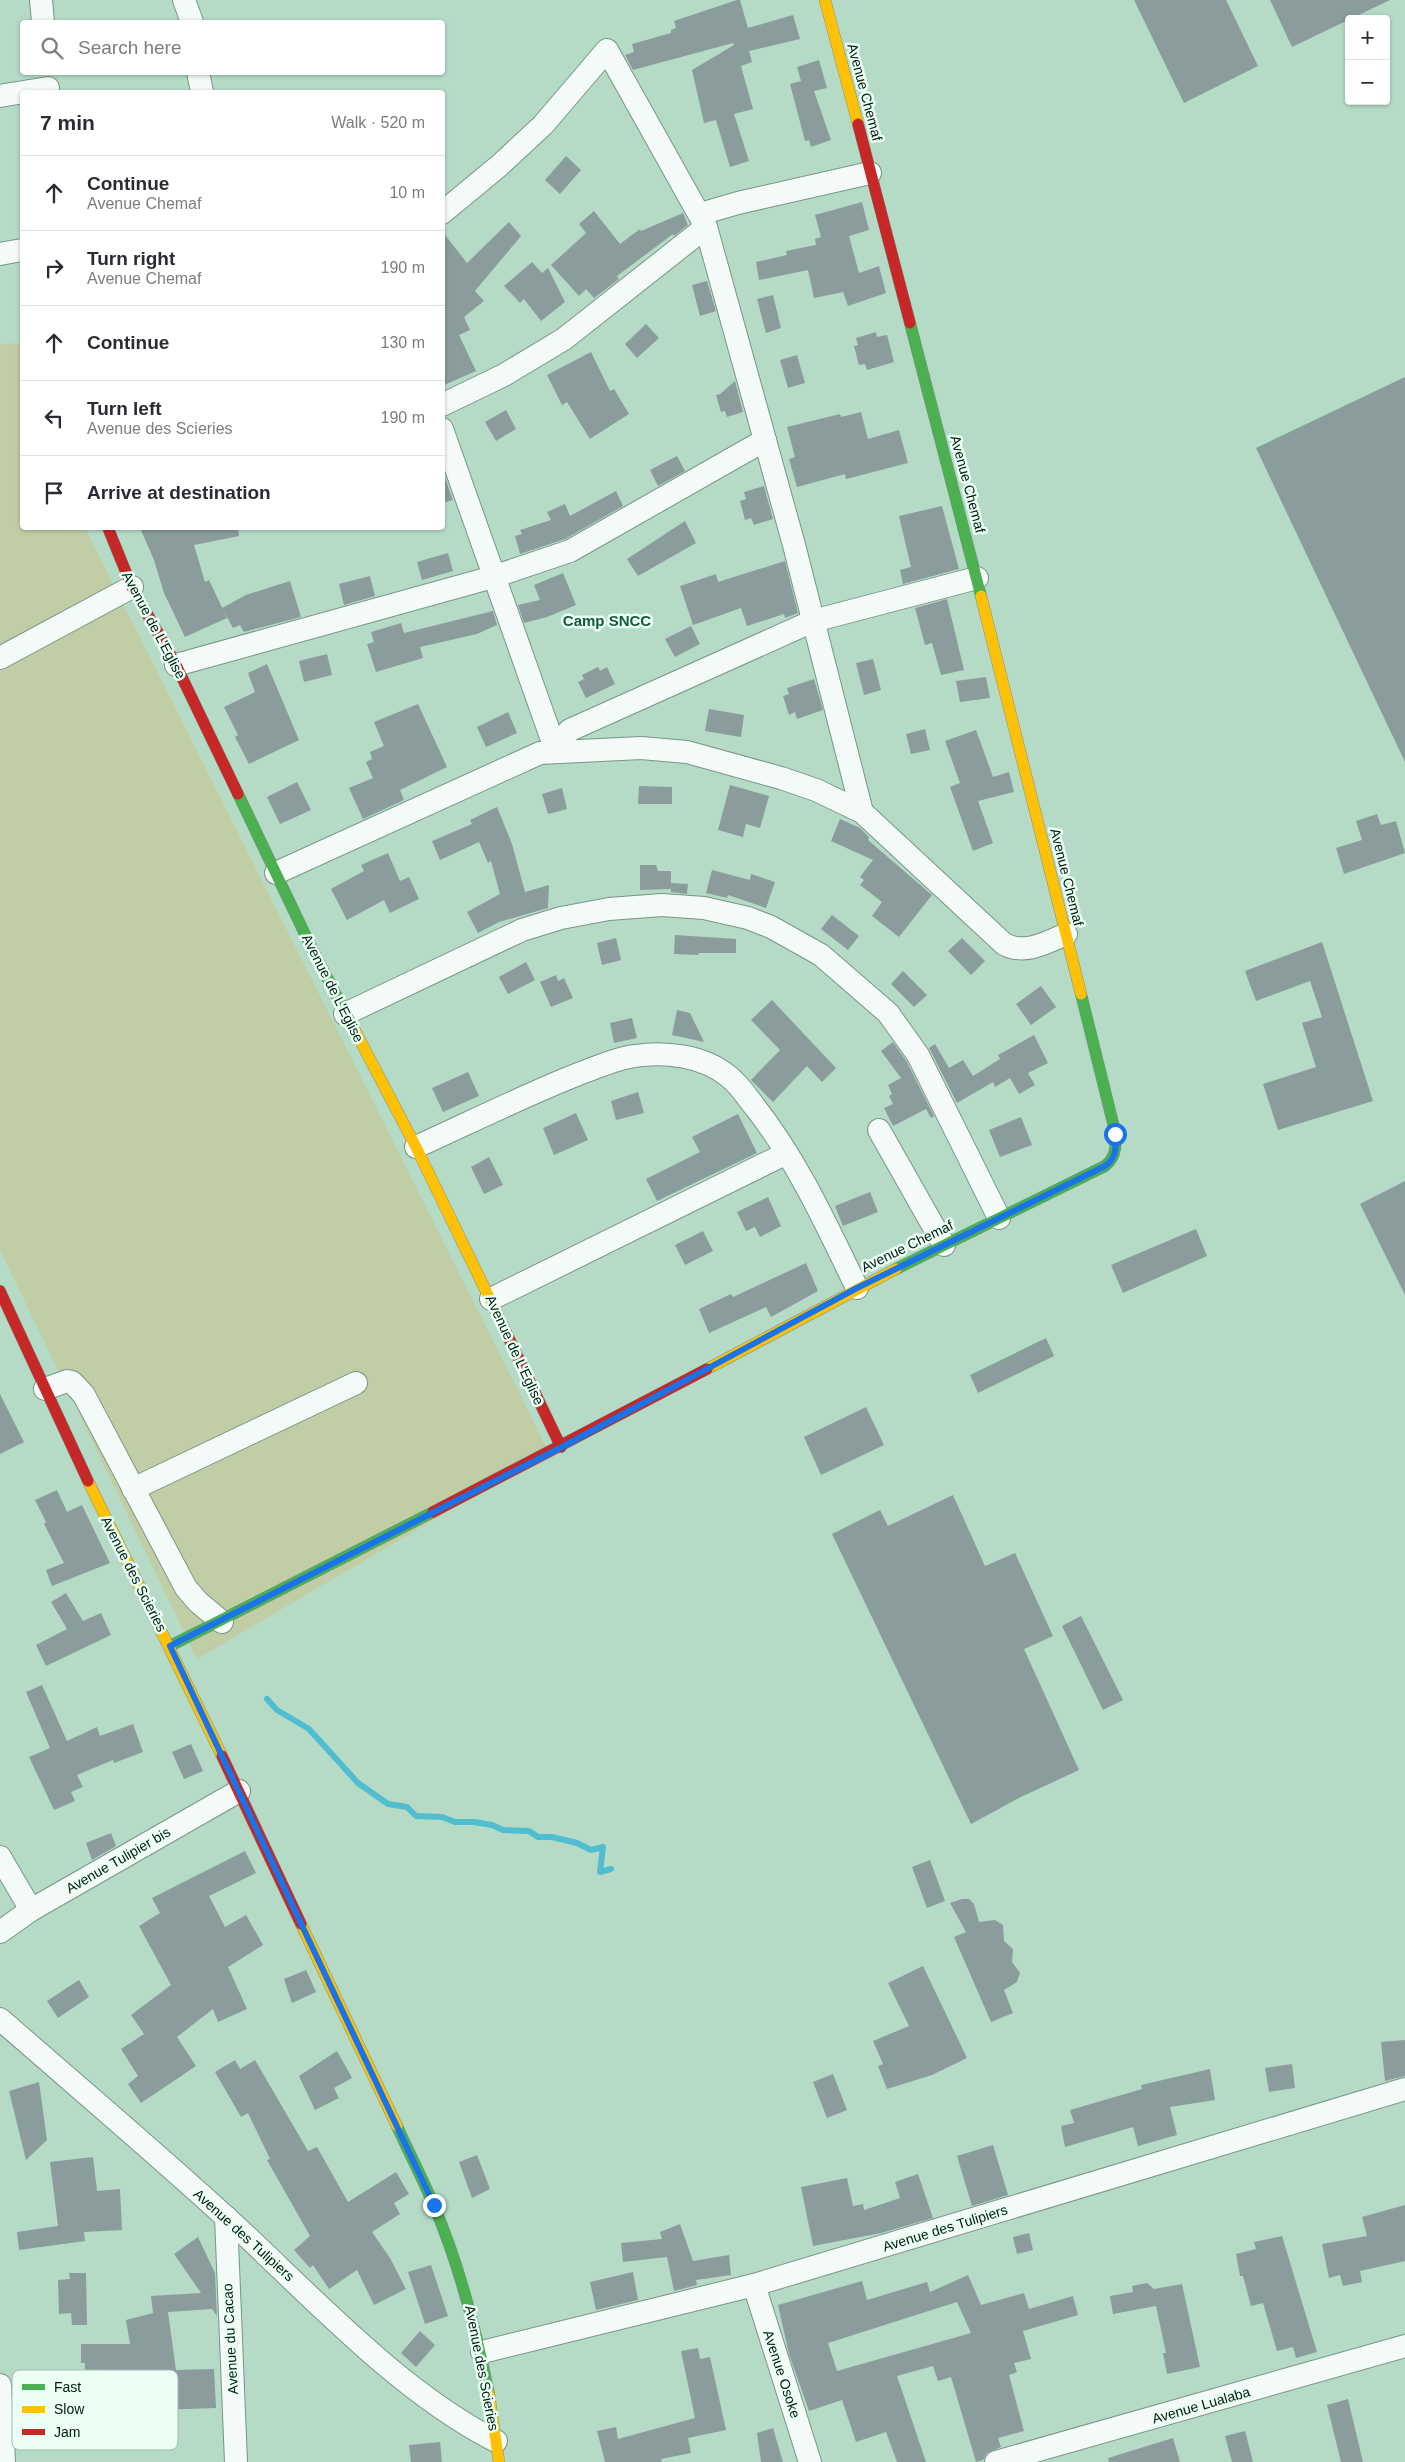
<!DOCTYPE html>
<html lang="en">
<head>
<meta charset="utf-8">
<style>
	:root { --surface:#fff; --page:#f2f2f3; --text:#2b2b33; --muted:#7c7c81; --line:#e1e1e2 }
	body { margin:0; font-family:Arial,sans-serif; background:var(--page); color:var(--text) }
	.controls { position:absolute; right:15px; top:15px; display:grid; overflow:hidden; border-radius:5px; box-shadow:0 1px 4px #0004 }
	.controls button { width:45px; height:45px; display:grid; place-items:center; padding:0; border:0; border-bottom:1px solid var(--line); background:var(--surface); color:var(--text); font:25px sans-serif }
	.stop { position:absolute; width:15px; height:15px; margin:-11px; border:4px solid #1a73e8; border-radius:50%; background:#fff }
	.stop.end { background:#1a73e8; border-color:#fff; box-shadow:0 1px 5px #0008 }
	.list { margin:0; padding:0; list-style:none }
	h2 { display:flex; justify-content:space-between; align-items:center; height:65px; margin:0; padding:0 20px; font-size:21px }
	h2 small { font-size:16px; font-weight:400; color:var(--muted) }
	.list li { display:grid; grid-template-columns:32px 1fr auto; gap:15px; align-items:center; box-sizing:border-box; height:75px; padding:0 20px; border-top:1px solid var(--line) }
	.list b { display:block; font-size:19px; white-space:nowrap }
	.list p { margin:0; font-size:16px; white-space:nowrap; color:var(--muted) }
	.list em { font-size:16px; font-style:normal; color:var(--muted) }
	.icon { flex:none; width:28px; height:28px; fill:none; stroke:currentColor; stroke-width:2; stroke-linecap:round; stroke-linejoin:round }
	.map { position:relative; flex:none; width:1405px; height:2462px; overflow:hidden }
	.search { position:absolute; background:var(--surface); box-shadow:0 1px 4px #0004; left:20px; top:20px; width:425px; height:55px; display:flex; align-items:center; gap:12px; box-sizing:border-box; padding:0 18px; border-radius:5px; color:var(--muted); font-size:19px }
	.panel { position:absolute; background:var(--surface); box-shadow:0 1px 4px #0004; left:20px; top:90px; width:425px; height:440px; border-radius:5px }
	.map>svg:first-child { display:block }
	.green { fill:#c0cda5 }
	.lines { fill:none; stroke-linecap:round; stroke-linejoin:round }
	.stream { stroke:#50bdd1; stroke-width:6 }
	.building { fill:#8b9c9d; fill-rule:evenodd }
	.street-casing { stroke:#789687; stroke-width:24 }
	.fast-casing { stroke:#789687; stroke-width:12 }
	.slow-casing { stroke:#789687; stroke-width:12 }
	.jam-casing { stroke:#789687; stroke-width:12 }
	.street { stroke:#f4faf7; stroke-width:22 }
	.fast { stroke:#4caf50; stroke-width:11 }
	.slow { stroke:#ffc107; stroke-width:11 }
	.jam { stroke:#c62828; stroke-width:11 }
	.route { stroke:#1a73e8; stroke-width:6 }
	.labels { text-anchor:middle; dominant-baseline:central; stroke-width:5; stroke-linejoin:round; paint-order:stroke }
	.street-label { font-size:14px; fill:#001a0f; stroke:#ebfff4 }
	.neighbourhood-label { font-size:15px; font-weight:bold; fill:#115a3d; stroke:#ebfff4 }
	.key { fill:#ebfff4; stroke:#a4baaf; stroke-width:1 }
	.key-label { font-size:14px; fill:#001a0f }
</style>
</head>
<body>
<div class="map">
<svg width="1405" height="2462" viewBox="0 0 1405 2462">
	<rect width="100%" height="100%" fill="#b5dbc7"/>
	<!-- green -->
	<polygon class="green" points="22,343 22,528 85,528 549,1452 197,1659 0,1250 0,344"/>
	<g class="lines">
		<!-- stream -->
		<polyline class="stream" points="267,1699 277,1710 309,1729 358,1783 388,1804 407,1807 416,1816 442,1817 455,1822 474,1822 492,1825 503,1830 529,1831 538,1837 552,1837 577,1843 591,1850 603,1847 600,1872 611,1869"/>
	</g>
	<!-- building -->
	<g class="building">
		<polygon points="737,0 740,0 748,28 793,15 800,39 749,51 752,62 741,66 753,109 734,114 749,161 730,167 716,120 704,123 692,70 734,45 733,43 633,70 625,55 634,52 632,44 671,33 671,30 676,28 674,21"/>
		<polygon points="1134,0 1226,0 1258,66 1184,103"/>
		<polygon points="1270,0 1390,0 1292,47"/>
		<polygon points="819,60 827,88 814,91 831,140 811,147 809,140 805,141 790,84 801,81 797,67"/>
		<polygon points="566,156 581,170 560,194 545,180"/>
		<polygon points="862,202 869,230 849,236 859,273 879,266 886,293 848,306 843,292 814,298 808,270 759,280 756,262 787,255 786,251 816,245 815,239 821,237 815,215"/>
		<polygon points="594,211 620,244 640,229 641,231 683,213 688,225 674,236 673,234 617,276 619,279 594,298 586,289 579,296 551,265 586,233 579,224"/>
		<polygon points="509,222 521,236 475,291 484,301 464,317 470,330 459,335 476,371 442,386 442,231 467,263"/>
		<polygon points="532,262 542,273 548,268 565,302 541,321 524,299 520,303 504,286"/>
		<polygon points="707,281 716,311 700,316 692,285"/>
		<polygon points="773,295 781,328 766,333 757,299"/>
		<polygon points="646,324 659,338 637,358 625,344"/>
		<polygon points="876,332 877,337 887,335 894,362 867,370 865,364 859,365 854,346 858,345 856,338"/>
		<polygon points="591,352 610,391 614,389 629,414 590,439 567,402 562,405 547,375"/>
		<polygon points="797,355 805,383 788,388 780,360"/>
		<polygon points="1405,377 1405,762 1256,448"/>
		<polygon points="735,381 743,412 727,417 725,411 721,412 716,395 720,394"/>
		<polygon points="506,410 516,429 496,441 485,422"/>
		<polygon points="861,412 868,439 899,430 908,463 846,479 845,474 797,487 789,459 795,457 787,427 840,414 841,417"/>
		<polygon points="677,456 685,471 658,486 650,470"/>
		<polygon points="442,470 453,500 442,503"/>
		<polygon points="764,486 773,519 754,525 751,518 745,520 740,501 746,499 744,492"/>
		<polygon points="616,491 623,506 565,539 520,554 515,536 522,534 520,530 551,520 547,512 565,504 570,516"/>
		<polygon points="942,506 959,569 903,584 900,570 911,567 899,516"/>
		<polygon points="685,521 696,543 638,576 627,559"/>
		<polygon points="140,528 238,528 239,536 194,545 205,582 209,580 227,618 185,637 164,593 154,560"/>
		<polygon points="448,553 453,571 422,580 417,562"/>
		<polygon points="785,561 798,613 785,618 784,614 747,626 741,608 693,625 680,586 716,574 718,582"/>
		<polygon points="563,573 576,605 547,617 524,623 518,605 540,600 534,585"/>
		<polygon points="370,576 375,596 344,605 339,584"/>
		<polygon points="290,581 301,617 244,632 240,625 233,628 222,608 246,595"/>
		<polygon points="947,599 964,670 941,675 932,643 925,645 915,608"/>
		<polygon points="493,611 497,625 477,634 420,647 423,658 376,672 367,644 374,642 371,632 401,623 404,633"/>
		<polygon points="691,626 700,644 675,657 665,639"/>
		<polygon points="327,654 332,675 304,682 299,661"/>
		<polygon points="873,659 881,690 864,695 856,663"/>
		<polygon points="267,664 299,740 249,764 235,737 238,735 224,707 255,692 248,673"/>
		<polygon points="598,667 600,671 607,667 615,684 586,698 578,682 584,679 582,675"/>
		<polygon points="986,677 990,698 960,702 956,681"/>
		<polygon points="814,679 823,710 797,719 795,712 789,715 783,696 789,694 787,688"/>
		<polygon points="418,704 447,767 400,790 404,800 363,819 349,788 373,778 366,762 372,759 370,752 384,746 374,722"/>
		<polygon points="709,709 744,715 741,737 705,731"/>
		<polygon points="508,712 517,733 486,747 477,727"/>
		<polygon points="925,729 930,750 911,754 906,734"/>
		<polygon points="976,730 993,777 1009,772 1014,792 978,801 993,843 973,851 950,787 960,783 945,741"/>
		<polygon points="297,782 311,810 280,824 267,797"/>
		<polygon points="730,785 769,796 760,828 746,824 743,837 718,830"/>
		<polygon points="639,786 672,787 672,804 638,804"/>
		<polygon points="562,788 567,809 548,814 542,794"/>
		<polygon points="497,807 512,844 525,892 549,885 548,908 499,922 478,933 467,912 500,894 491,861 488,863 479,842 440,860 432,841 472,824 470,820"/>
		<polygon points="1377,814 1381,825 1396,821 1405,853 1344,874 1336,848 1362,840 1356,821"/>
		<polygon points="840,819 860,828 869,837 868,840 932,895 899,937 872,916 882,902 860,885 864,880 860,877 873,860 831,841"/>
		<polygon points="388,853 400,881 409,877 419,899 390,913 384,900 347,920 331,889 364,871 361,865"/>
		<polygon points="640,865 656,865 658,871 671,871 671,883 688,884 687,894 671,892 671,889 640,890"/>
		<polygon points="712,870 750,880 751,874 775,882 766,908 728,895 727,898 706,893"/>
		<polygon points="832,915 859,936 848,950 821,929"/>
		<polygon points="675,935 736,939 736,953 699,953 698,955 674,954"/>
		<polygon points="616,938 621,960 602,965 597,943"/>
		<polygon points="962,938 985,961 971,975 948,951"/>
		<polygon points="1322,942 1373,1101 1278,1130 1263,1084 1316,1067 1302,1023 1322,1017 1310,981 1256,1001 1245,971"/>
		<polygon points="526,962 535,980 508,994 499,977"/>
		<polygon points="903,971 927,995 914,1007 891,984"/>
		<polygon points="556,975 558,981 564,978 573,998 551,1007 540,982"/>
		<polygon points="1041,986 1056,1007 1031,1025 1016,1004"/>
		<polygon points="772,1000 836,1068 822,1082 807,1066 773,1102 751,1080 780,1050 751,1020"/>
		<polygon points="677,1010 690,1013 704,1042 672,1035"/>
		<polygon points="632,1018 637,1038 614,1043 610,1023"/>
		<polygon points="1034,1035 1048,1063 1028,1073 1035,1085 1019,1094 1010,1078 995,1087 993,1082 957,1103 929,1048 935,1044 949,1068 963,1060 973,1076 1000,1059 998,1055"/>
		<polygon points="893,1042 907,1062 934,1116 931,1118 926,1109 893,1126 884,1108 893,1104 889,1096 892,1094 888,1085 901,1078 881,1051"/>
		<polygon points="468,1072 479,1096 443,1112 432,1088"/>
		<polygon points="638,1092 644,1113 616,1120 611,1101"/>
		<polygon points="576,1113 588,1140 554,1155 543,1128"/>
		<polygon points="738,1114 757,1153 657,1201 646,1179 700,1152 692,1137"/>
		<polygon points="1021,1117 1032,1145 1000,1157 989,1130"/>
		<polygon points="489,1157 503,1185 484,1194 471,1167"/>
		<polygon points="1405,1181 1405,1295 1360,1204"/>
		<polygon points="870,1192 878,1212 843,1226 835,1206"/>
		<polygon points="768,1197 781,1226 760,1237 755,1227 746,1231 737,1212"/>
		<polygon points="1196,1229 1207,1256 1123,1293 1111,1265"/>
		<polygon points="703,1231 713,1251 685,1265 675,1245"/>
		<polygon points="806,1263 818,1291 771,1317 766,1307 709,1333 699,1309 731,1294 733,1297"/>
		<polygon points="1046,1338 1054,1356 978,1393 970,1375"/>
		<polygon points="0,1394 24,1442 0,1454"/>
		<polygon points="866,1407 884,1445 821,1475 804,1437"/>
		<polygon points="57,1490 67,1512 82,1505 110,1563 52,1586 46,1570 64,1563 44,1524 46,1522 35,1500"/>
		<polygon points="953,1495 985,1566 1015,1553 1053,1636 1024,1649 1079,1770 1021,1797 971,1824 832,1534 880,1510 888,1526"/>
		<polygon points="66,1593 83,1621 101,1613 111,1635 46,1666 36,1645 67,1629 51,1602"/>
		<polygon points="1081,1616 1123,1700 1103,1710 1062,1626"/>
		<polygon points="42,1685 67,1741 97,1727 100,1736 133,1724 143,1752 114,1763 113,1760 77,1775 83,1787 71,1792 75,1801 54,1810 29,1757 50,1748 26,1692"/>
		<polygon points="191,1744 203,1771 184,1779 172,1752"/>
		<polygon points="111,1833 116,1846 92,1860 86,1843"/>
		<polygon points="245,1851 256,1873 209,1896 225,1927 246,1915 263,1945 228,1967 247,2009 218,2022 213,2009 177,2037 196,2066 141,2103 128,2084 138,2076 121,2049 144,2034 131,2015 171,1985 139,1926 160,1913 152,1898"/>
		<polygon points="930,1860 945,1901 927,1908 912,1867"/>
		<polygon points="962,1899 969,1899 974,1904 979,1922 995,1920 1003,1925 1004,1941 1013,1949 1012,1962 1020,1973 1017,1982 1004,1990 1013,2013 991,2022 954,1937 966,1932 950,1903"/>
		<polygon points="923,1966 967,2058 932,2075 887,2089 878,2066 883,2064 873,2041 909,2026 888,1983"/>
		<polygon points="306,1970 316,1992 292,2003 284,1979"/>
		<polygon points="79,1980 89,1997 58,2018 47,2001"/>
		<polygon points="1405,2040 1405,2076 1385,2081 1381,2042"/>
		<polygon points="337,2051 352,2078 334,2088 339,2098 315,2110 299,2076"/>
		<polygon points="235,2060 240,2069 255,2060 308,2151 317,2147 348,2202 396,2172 409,2194 394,2203 400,2214 372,2232 390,2258 406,2289 374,2305 357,2270 329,2289 313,2265 310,2268 294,2250 310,2236 267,2160 270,2159 248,2113 241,2117 215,2072"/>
		<polygon points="1292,2064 1295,2088 1269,2092 1265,2068"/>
		<polygon points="1210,2069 1215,2100 1170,2107 1177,2135 1138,2146 1133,2127 1065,2147 1061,2126 1074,2123 1070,2110 1142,2089 1141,2085"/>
		<polygon points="833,2074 847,2110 827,2118 813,2082"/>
		<polygon points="39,2082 47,2140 26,2160 9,2091"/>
		<polygon points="993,2145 1008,2195 972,2206 957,2156"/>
		<polygon points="477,2155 490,2189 472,2198 459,2162"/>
		<polygon points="93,2157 97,2191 120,2189 122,2230 84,2232 85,2241 19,2250 17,2232 58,2226 50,2162"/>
		<polygon points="918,2174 933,2218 881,2233 813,2246 801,2187 847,2178 853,2206 863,2204 864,2210 900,2198 895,2182"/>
		<polygon points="1405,2205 1405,2261 1360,2271 1362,2282 1343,2286 1340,2275 1329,2278 1322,2244 1367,2236 1362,2217"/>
		<polygon points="680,2224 693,2261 729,2255 731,2275 696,2280 697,2285 674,2291 667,2257 623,2262 621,2243 662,2239 660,2232"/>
		<polygon points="1029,2233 1033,2250 1017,2254 1013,2237"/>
		<polygon points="1282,2236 1317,2352 1296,2358 1293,2347 1277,2351 1263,2303 1251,2306 1243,2276 1240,2276 1236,2254 1256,2249 1254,2242"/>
		<polygon points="198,2237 215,2273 217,2316 212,2309 168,2312 176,2370 214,2369 216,2408 129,2411 84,2411 85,2363 81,2363 81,2344 130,2344 126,2320 153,2313 151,2296 201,2293 174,2254"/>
		<polygon points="431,2265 448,2316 425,2324 408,2272"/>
		<polygon points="633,2272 638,2300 596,2310 590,2282"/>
		<polygon points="69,2273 86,2273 87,2325 72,2325 71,2313 59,2314 58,2280 70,2279"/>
		<path d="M968 2275 981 2305 1024 2293 1029 2309 1073 2296 1078 2315 1023 2331 1031 2359 1014 2363 1017 2372 1009 2375 1024 2431 998 2438 1001 2447 987 2453 983 2460 976 2462 951 2377 938 2381 933 2366 897 2376 926 2462H897L886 2432 856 2442 842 2400 809 2411 789 2354 778 2305 862 2281 867 2300 927 2282 930 2292ZM957 2302 971 2333 837 2371 828 2343Z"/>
		<polygon points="1147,2283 1154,2289 1182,2284 1200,2367 1167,2374 1163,2353 1166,2353 1156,2306 1113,2314 1110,2296 1133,2292 1132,2286"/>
		<polygon points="420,2331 435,2345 416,2367 401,2353"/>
		<polygon points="698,2348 700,2359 710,2357 726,2430 688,2438 691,2453 661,2459 662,2462 605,2462 597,2431 616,2427 618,2439 695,2418 681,2351"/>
		<polygon points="1348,2399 1363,2462 1341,2462 1327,2405"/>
		<polygon points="773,2428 783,2462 761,2462 757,2433"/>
		<polygon points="1245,2431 1253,2462 1232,2462 1225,2436"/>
		<polygon points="1173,2438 1180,2462 1109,2462 1108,2458"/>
		<polygon points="440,2442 442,2462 411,2462 409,2445"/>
	</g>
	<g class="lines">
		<!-- street casing -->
		<g class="street-casing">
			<g id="street">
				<polyline points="41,0 43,22"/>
				<polyline points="184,0 192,22"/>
				<polyline points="198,72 202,92"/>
				<polyline points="0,96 48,88"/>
				<polyline points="442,213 500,165 543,125 607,50 706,227 794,545 862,812"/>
				<polyline points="700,214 738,203 870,173"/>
				<polyline points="0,254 22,250"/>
				<polyline points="442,405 504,375 564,339 706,227"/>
				<polyline points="442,429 556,751"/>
				<polyline points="0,658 132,587"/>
				<polyline points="176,665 493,577 570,551 765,440"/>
				<polyline points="556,751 562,739 570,730 813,621 977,578"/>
				<path d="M276 873 540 753 641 748 687 752 781 778 816 790 862 812 1004 944C1024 955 1046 943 1066 934"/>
				<polyline points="345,1014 522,930 561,918 609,909 662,905 704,908 748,918 771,927 821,955 888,1013 918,1055 999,1218"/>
				<polyline points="879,1130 944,1245"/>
				<path d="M416 1147C471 1122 525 1095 581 1073 598 1067 617 1058 635 1056 665 1051 704 1056 728 1076 739 1084 747 1097 755 1107 798 1162 827 1226 857 1288"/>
				<polyline points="491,1299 787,1153"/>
				<polyline points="45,1389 67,1381 72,1382 84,1395 186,1588 198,1602 222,1622"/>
				<polyline points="133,1489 356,1383"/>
				<polyline points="0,1857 31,1910"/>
				<polyline points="0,1932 31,1910 239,1791"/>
				<path d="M0 2019C80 2089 162 2158 241 2231 317 2302 403 2394 496 2441"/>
				<polyline points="226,2217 236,2462"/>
				<polyline points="754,2285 810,2462"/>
				<polyline points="482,2352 754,2285 1405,2089"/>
				<polyline points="0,2385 4,2462"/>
				<polyline points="996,2462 1405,2346"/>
			</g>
		</g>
		<!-- fast casing -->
		<g class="fast-casing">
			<g id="fast">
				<polyline points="910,323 981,596"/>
				<polyline points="238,794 314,953 351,1023"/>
				<path d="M896 1269 1105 1166C1118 1156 1116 1142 1114 1127L1081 994"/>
				<polyline points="170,1646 433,1512"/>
				<path d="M397 2126C409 2153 423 2179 434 2206 460 2266 476 2330 489 2394"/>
			</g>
		</g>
		<!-- slow casing -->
		<g class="slow-casing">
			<g id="slow">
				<polyline points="825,0 858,124"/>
				<polyline points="981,596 1081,994"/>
				<polyline points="351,1023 416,1147 502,1324"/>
				<polyline points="707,1369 896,1269"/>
				<polyline points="88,1481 222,1756"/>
				<polyline points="301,1924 397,2126"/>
				<polyline points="489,2394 499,2462"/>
			</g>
		</g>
		<!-- jam casing -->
		<g class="jam-casing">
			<g id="jam">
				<polyline points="858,124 910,323"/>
				<polyline points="108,528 132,587 176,665 238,794"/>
				<polyline points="0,1291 88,1481"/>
				<polyline points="502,1324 561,1447"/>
				<polyline points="433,1512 707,1369"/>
				<polyline points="222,1756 301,1924"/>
			</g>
		</g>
		<!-- street -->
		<use href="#street" class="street"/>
		<!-- fast -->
		<use href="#fast" class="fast"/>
		<!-- slow -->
		<use href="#slow" class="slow"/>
		<!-- jam -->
		<use href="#jam" class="jam"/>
	</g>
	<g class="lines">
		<!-- route -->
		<path class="route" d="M434 2205 170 1646 562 1447 857 1288 1105 1166C1117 1158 1116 1147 1115 1134"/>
	</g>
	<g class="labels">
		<!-- street labels -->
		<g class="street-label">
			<text transform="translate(865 92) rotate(75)">Avenue Chemaf</text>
			<text transform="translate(968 484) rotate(75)">Avenue Chemaf</text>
			<text transform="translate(154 625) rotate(62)">Avenue de L'Eglise</text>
			<text transform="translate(1067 877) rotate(76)">Avenue Chemaf</text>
			<text transform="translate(333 988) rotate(63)">Avenue de L'Eglise</text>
			<text transform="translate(907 1246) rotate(-26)">Avenue Chemaf</text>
			<text transform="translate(515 1350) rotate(65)">Avenue de L'Eglise</text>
			<text transform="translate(134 1574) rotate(63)">Avenue des Scieries</text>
			<text transform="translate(118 1860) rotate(-30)">Avenue Tulipier bis</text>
			<text transform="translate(945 2228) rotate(-17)">Avenue des Tulipiers</text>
			<text transform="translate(244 2235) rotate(42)">Avenue des Tulipiers</text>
			<text transform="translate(230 2339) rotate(-93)">Avenue du Cacao</text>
			<text transform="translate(482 2368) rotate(79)">Avenue des Scieries</text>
			<text transform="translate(782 2374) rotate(72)">Avenue Osoke</text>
			<text transform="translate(1201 2405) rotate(-16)">Avenue Lualaba</text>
		</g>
		<!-- neighbourhood labels -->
		<g class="neighbourhood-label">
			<text x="607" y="620">Camp SNCC</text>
		</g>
	</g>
	<!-- legend -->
	<rect x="12" y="2370" width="166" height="80" rx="8" class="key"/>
	<rect x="22" y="2384" width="23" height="6" fill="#4caf50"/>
	<rect x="22" y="2406" width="23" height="7" fill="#ffc107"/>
	<rect x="22" y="2429" width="23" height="6" fill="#c62828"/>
	<g class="key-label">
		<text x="54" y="2392">Fast</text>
		<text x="54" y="2414">Slow</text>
		<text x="54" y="2437">Jam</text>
	</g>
</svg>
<div class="controls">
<button>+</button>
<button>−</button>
</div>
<div class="stop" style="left:1115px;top:1134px"></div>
<div class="stop end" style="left:434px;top:2205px"></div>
<div class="search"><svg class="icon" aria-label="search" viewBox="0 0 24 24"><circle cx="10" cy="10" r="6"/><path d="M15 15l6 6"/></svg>Search here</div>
<section class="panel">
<h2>7 min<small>Walk · 520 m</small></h2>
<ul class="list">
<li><svg class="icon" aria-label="ahead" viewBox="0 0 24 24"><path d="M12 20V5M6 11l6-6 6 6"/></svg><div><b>Continue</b><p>Avenue Chemaf</p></div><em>10 m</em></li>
<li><svg class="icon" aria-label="right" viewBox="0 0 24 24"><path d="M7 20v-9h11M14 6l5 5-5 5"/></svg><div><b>Turn right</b><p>Avenue Chemaf</p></div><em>190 m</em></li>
<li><svg class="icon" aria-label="ahead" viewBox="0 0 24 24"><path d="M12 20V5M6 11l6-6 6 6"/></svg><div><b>Continue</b></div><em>130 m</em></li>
<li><svg class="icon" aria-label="left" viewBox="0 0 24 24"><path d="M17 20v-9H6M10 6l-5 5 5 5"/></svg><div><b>Turn left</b><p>Avenue des Scieries</p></div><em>190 m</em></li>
<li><svg class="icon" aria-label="arrive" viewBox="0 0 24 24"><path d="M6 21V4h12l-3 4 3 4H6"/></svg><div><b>Arrive at destination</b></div></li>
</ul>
</section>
</div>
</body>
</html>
